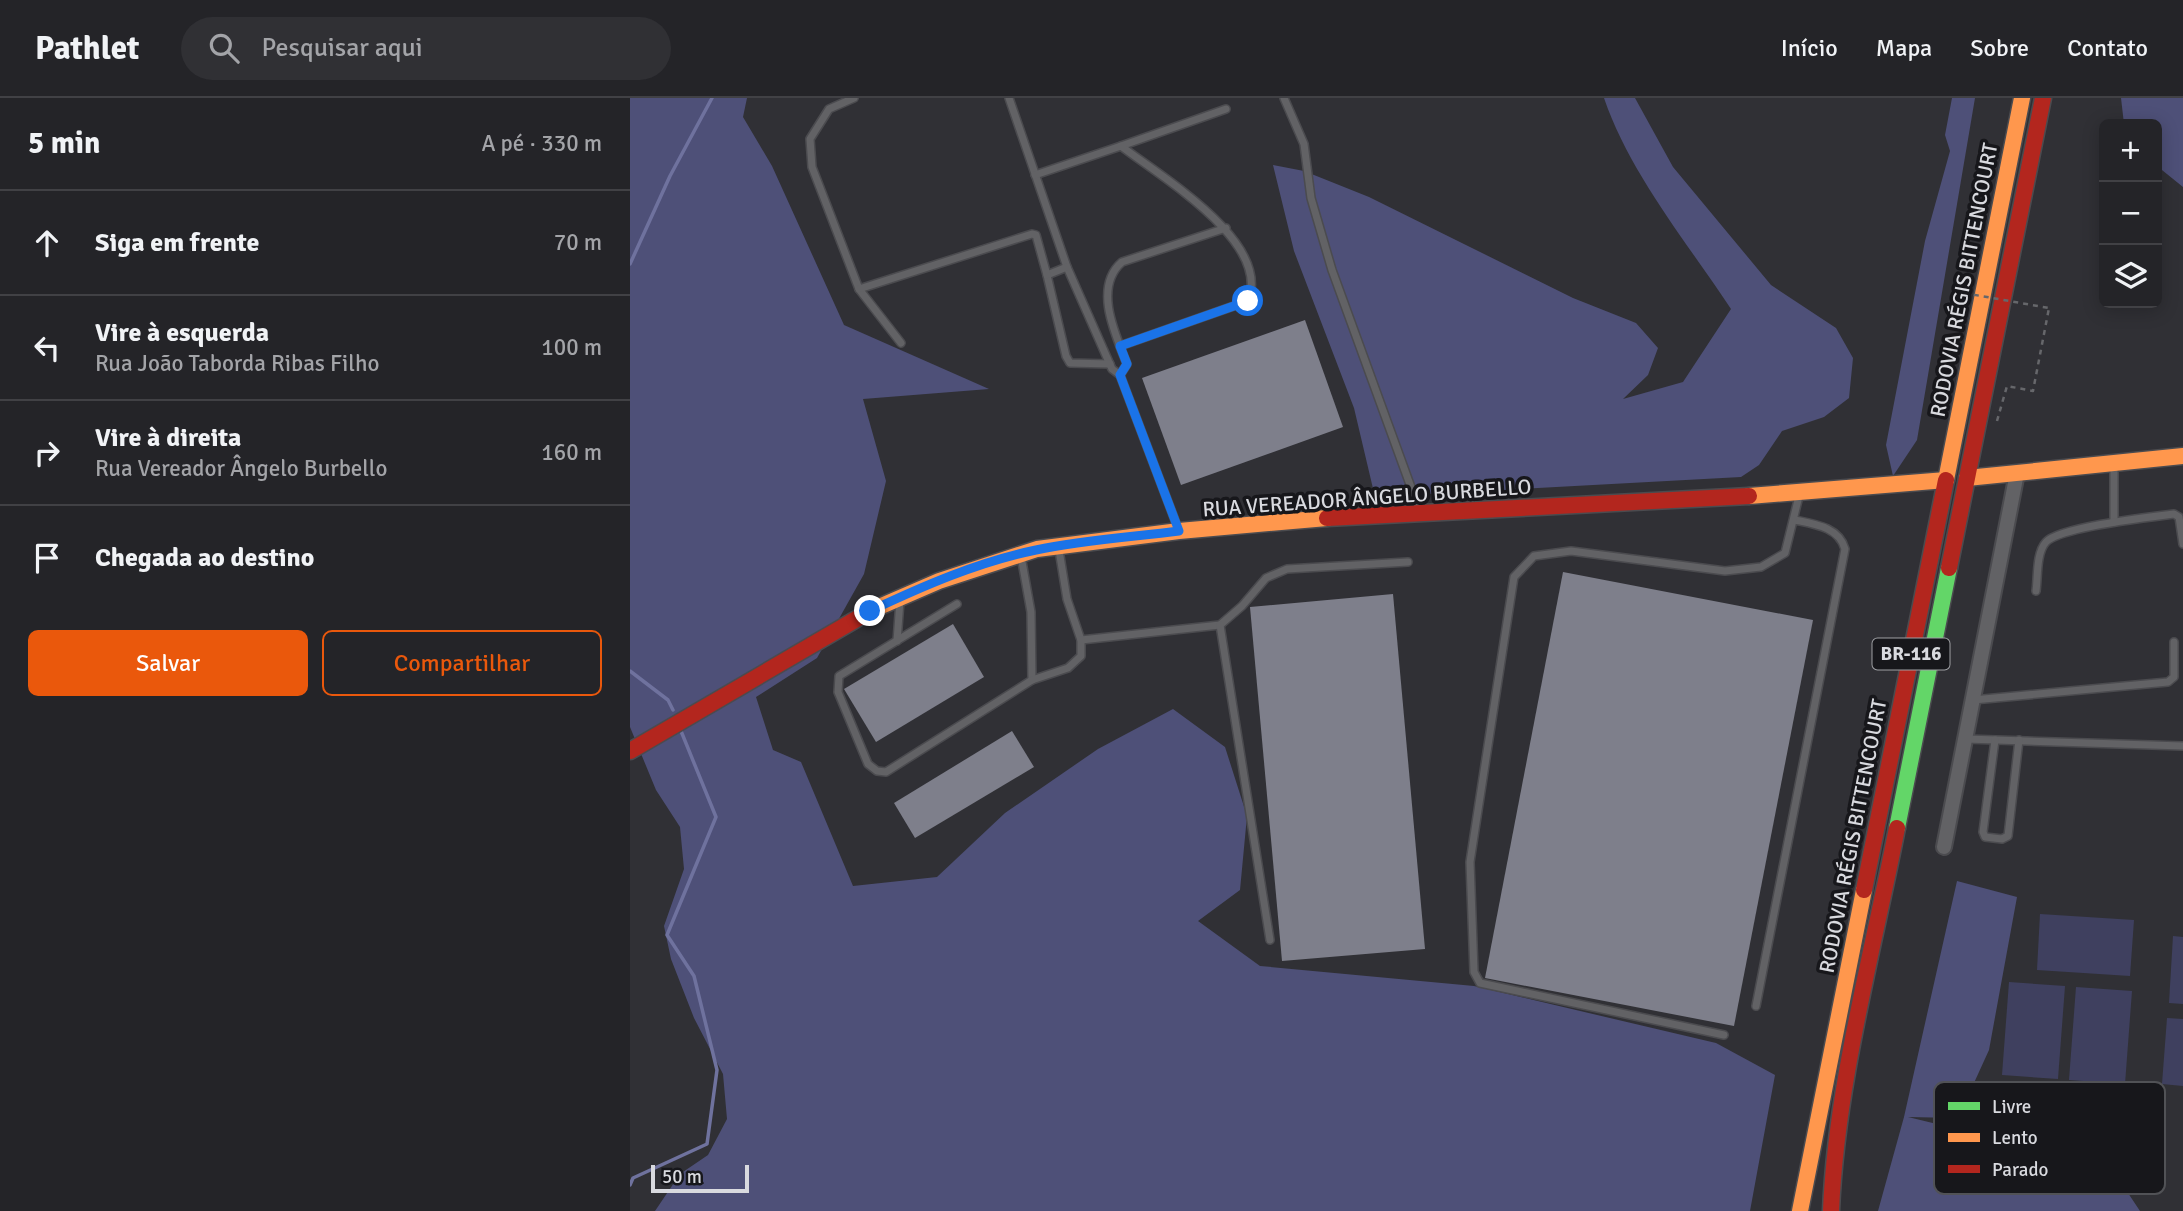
<!DOCTYPE html>
<html lang="pt">
<head>
<meta charset="utf-8">
<style>
	:root { --surface:#242428; --page:#303034; --text:#f1f3f6; --muted:#a3a4a8; --line:#414145; --accent:#ea580c }
	body { margin:0; font-family:Signika,sans-serif; background:var(--page); color:var(--text) }
	.controls { position:absolute; right:21px; top:21px; display:grid; overflow:hidden; border-radius:10px; box-shadow:0 4px 18px #0003 }
	.controls button { width:63px; height:63px; display:grid; place-items:center; padding:0; border:0; border-bottom:2px solid var(--line); background:var(--surface); color:var(--text); font:35px sans-serif }
	.scale { position:absolute; left:21px; bottom:18px; width:98px; box-sizing:border-box; padding-left:7px; border:4px solid #d9dadf; border-top:0; font-size:19px; line-height:24px; white-space:nowrap; color:#d9dadf; -webkit-text-stroke:5px #17171b; paint-order:stroke }
	.stop { position:absolute; width:21px; height:21px; margin:-16px; border:5px solid #1a73e8; border-radius:50%; background:#fff }
	.stop.end { background:#1a73e8; border-color:#fff; box-shadow:0 2px 7px #0008 }
	.list { margin:0; padding:0; list-style:none }
	h2 { display:flex; justify-content:space-between; align-items:center; height:91px; margin:0; padding:0 28px; font-size:30px }
	h2 small { font-size:23px; font-weight:400; color:var(--muted) }
	.list li { display:grid; grid-template-columns:46px 1fr auto; gap:21px; align-items:center; box-sizing:border-box; height:105px; padding:0 28px; border-top:2px solid var(--line) }
	.list b { display:block; font-size:26px; white-space:nowrap }
	.list p { margin:0; font-size:23px; white-space:nowrap; color:var(--muted) }
	.list em { font-size:23px; font-style:normal; color:var(--muted) }
	.actions { display:flex; gap:14px; padding:21px 28px }
	.actions a { flex:1; padding:16px 0; border:2px solid var(--accent); border-radius:10px; text-align:center; font-size:24px; color:var(--accent) }
	.actions .main { background:var(--accent); color:#fff }
	.icon { flex:none; width:38px; height:38px; fill:none; stroke:currentColor; stroke-width:2; stroke-linecap:round; stroke-linejoin:round }
	.map { position:relative; flex:none; width:1553px; height:1113px; overflow:hidden }
	header { display:flex; align-items:center; gap:42px; box-sizing:border-box; height:98px; padding:0 35px; background:var(--surface); border-bottom:2px solid var(--line) }
	header strong { font-size:33px }
	nav { display:flex; gap:38px; margin-inline-start:auto; font-size:24px }
	.search { width:490px; height:63px; background:var(--page); display:flex; align-items:center; gap:18px; box-sizing:border-box; padding:0 24px; border-radius:38px; color:var(--muted); font-size:26px }
	main { display:flex }
	aside { flex:1; background:var(--surface) }
	.map>svg:first-child { display:block }
	.green { fill:#3f405f }
	.forest { fill:#4e5078 }
	.lines { fill:none; stroke-linecap:round; stroke-linejoin:round }
	.stream { stroke:#6f729e; stroke-width:3.5 }
	.building { fill:#7e7f8b }
	.lane-casing { stroke:#4b4b4f; stroke-width:10 }
	.street-casing { stroke:#4b4b4f; stroke-width:18 }
	.fast-casing { stroke:#4b4b4f; stroke-width:19 }
	.slow-casing { stroke:#4b4b4f; stroke-width:19 }
	.jam-casing { stroke:#4b4b4f; stroke-width:19 }
	.path { stroke:#66676b; stroke-width:2.5; stroke-dasharray:5 5; stroke-linecap:butt }
	.lane { stroke:#626265; stroke-width:7 }
	.street { stroke:#626265; stroke-width:14 }
	.fast { stroke:#63d668; stroke-width:16 }
	.slow { stroke:#ff974d; stroke-width:16 }
	.jam { stroke:#b3261e; stroke-width:16 }
	.path-bridge { stroke:#66676b; stroke-width:2.5; stroke-dasharray:5 5; stroke-linecap:butt }
	.route { stroke:#1a73e8; stroke-width:9 }
	.labels { text-anchor:middle; dominant-baseline:central; stroke-width:7; stroke-linejoin:round; paint-order:stroke }
	.shield { fill:#17171b; stroke:#9fa0a4; stroke-width:2 }
	.shield-label { font-size:19px; font-weight:bold; fill:#d9dadf }
	.street-label { font-size:21px; fill:#d9dadf; stroke:#17171b }
	.key { fill:#17171b; stroke:#515256; stroke-width:2 }
	.key-label { font-size:19px; fill:#d9dadf }
</style>
</head>
<body>
<header>
<strong>Pathlet</strong>
<div class="search"><svg class="icon" aria-label="search" viewBox="0 0 24 24"><circle cx="10" cy="10" r="6"/><path d="M15 15l6 6"/></svg>Pesquisar aqui</div>
<nav><a>Início</a><a>Mapa</a><a>Sobre</a><a>Contato</a></nav>
</header>
<main>
<aside>
<h2>5 min<small>A pé · 330 m</small></h2>
<ul class="list">
<li><svg class="icon" aria-label="ahead" viewBox="0 0 24 24"><path d="M12 20V5M6 11l6-6 6 6"/></svg><div><b>Siga em frente</b></div><em>70 m</em></li>
<li><svg class="icon" aria-label="left" viewBox="0 0 24 24"><path d="M17 20v-9H6M10 6l-5 5 5 5"/></svg><div><b>Vire à esquerda</b><p>Rua João Taborda Ribas Filho</p></div><em>100 m</em></li>
<li><svg class="icon" aria-label="right" viewBox="0 0 24 24"><path d="M7 20v-9h11M14 6l5 5-5 5"/></svg><div><b>Vire à direita</b><p>Rua Vereador Ângelo Burbello</p></div><em>160 m</em></li>
<li><svg class="icon" aria-label="arrive" viewBox="0 0 24 24"><path d="M6 21V4h12l-3 4 3 4H6"/></svg><div><b>Chegada ao destino</b></div></li>
</ul>
<div class="actions"><a class="main">Salvar</a><a>Compartilhar</a></div>
</aside>
<div class="map">
<svg width="1553" height="1113" viewBox="0 0 1553 1113">
	<rect width="100%" height="100%" fill="#303035"/>
	<!-- green -->
	<g class="green">
		<polygon points="1410,816 1504,822 1500,878 1407,872"/>
		<polygon points="1543,838 1553,839 1553,906 1539,905"/>
		<polygon points="1379,884 1435,888 1428,981 1372,977"/>
		<polygon points="1446,889 1502,893 1495,986 1439,982"/>
		<polygon points="1537,920 1553,921 1553,988 1532,986"/>
	</g>
	<!-- forest -->
	<g class="forest">
		<polygon points="0,0 117,0 113,19 142,68 214,227 359,291 233,301 256,383 234,476 187,560 126,599 143,652 171,664 223,788 307,779 375,715 468,651 543,611 595,649 617,718 610,792 568,823 630,868 844,888 1086,945 1145,977 1120,1113 25,1113 50,1076 78,1057 97,1021 93,976 64,920 41,861 34,828 54,771 50,729 26,692 0,629"/>
		<path d="M974 0H1005L1043 69 1141 187 1206 230 1223 260 1219 300 1194 319 1152 333 1129 367 1111 379 745 399 724 310 664 153 643 67 674 73 739 99 943 200 1006 225 1028 250 1018 277 993 301 1053 284 1101 211C1058 146 999 74 974 0Z"/>
		<polygon points="1322,0 1345,0 1287,342 1263,378 1256,347 1295,143 1320,53 1315,37"/>
		<polygon points="1491,0 1553,0 1553,89 1527,68 1527,26 1494,26"/>
		<polygon points="1327,783 1387,799 1359,952 1328,1020 1278,1019 1352,1037 1453,1042 1488,1080 1510,1113 1248,1113 1274,1019"/>
	</g>
	<g class="lines">
		<!-- stream -->
		<g class="stream">
			<polyline points="0,166 40,78 82,0"/>
			<polyline points="0,573 38,602 43,612"/>
			<polyline points="0,1087 3,1080 77,1046 87,972 64,878 37,837 86,719 51,633"/>
		</g>
	</g>
	<!-- building -->
	<g class="building">
		<polygon points="675,222 713,329 551,387 512,280"/>
		<polygon points="933,474 1183,522 1104,928 855,880"/>
		<polygon points="763,496 795,851 652,863 620,509"/>
		<polygon points="323,526 354,579 246,644 214,591"/>
		<polygon points="382,633 404,669 285,740 264,705"/>
	</g>
	<g class="lines">
		<!-- lane casing -->
		<g class="lane-casing">
			<g id="lane">
				<polyline points="224,0 199,11 180,41 182,69 229,191 271,245"/>
				<polyline points="379,0 437,169 482,271 490,277"/>
				<polyline points="654,0 674,46 681,100 702,172 790,414"/>
				<polyline points="491,48 596,11"/>
				<path d="M405 77 491 48C531 79 642 144 618 203L490 248"/>
				<polyline points="437,169 417,177 436,258 440,265 480,266"/>
				<polyline points="229,191 402,136 406,137 417,177"/>
				<path d="M490 277 497 266C485 236 463 189 492 164L596 130"/>
				<polyline points="490,277 549,433"/>
				<polyline points="1484,366 1484,424"/>
				<polyline points="429,452 437,501 451,542 590,527 612,508 636,480 657,471 778,464"/>
				<polyline points="391,458 401,514 402,582"/>
				<path d="M1406 493C1408 479 1406 455 1416 444 1430 429 1520 419 1544 416L1549 419 1553 446"/>
				<polyline points="327,506 209,578 208,594 238,666 247,673 256,674 402,582 438,570 451,558 451,542"/>
				<polyline points="590,527 640,842"/>
				<polyline points="267,543 270,503"/>
				<polyline points="1343,602 1538,584 1544,579 1544,544"/>
				<polyline points="1336,641 1553,648"/>
				<polyline points="1365,642 1353,734 1355,739 1372,741 1378,738 1389,642"/>
				<path d="M1126 908 1215 451C1209 429 1184 426 1165 422"/>
				<polyline points="1094,937 850,885 844,874 840,764 884,479 904,458 941,453 1095,473 1131,469 1155,455 1170,394"/>
			</g>
		</g>
		<!-- street casing -->
		<g class="street-casing">
			<polyline id="street" points="1314,749 1387,375"/>
		</g>
		<!-- fast casing -->
		<g class="fast-casing">
			<polyline id="fast" points="1267,730 1319,470"/>
		</g>
		<!-- slow casing -->
		<g class="slow-casing">
			<g id="slow">
				<polyline points="1337,380 1553,358"/>
				<polyline points="1316,382 1392,0"/>
				<polyline points="1119,398 1316,382"/>
				<polyline points="242,512 309,483 407,451 549,433 697,420"/>
				<polyline points="1170,1113 1234,792"/>
			</g>
		</g>
		<!-- jam casing -->
		<g class="jam-casing">
			<g id="jam">
				<polyline points="697,420 1119,398"/>
				<polyline points="1319,470 1413,0"/>
				<polyline points="0,653 242,512"/>
				<polyline points="1234,792 1316,382"/>
				<path d="M1201 1113C1206 988 1243 853 1267 730"/>
			</g>
		</g>
		<!-- path -->
		<polyline class="path" points="1367,323 1377,288 1403,293 1419,210"/>
		<!-- lane -->
		<use href="#lane" class="lane"/>
		<!-- street -->
		<use href="#street" class="street"/>
		<!-- fast -->
		<use href="#fast" class="fast"/>
		<!-- slow -->
		<use href="#slow" class="slow"/>
		<!-- jam -->
		<use href="#jam" class="jam"/>
		<!-- path-bridge -->
		<polyline class="path-bridge" points="1334,195 1419,210"/>
	</g>
	<g class="lines">
		<!-- route -->
		<path class="route" d="M240 513C293 488 348 464 406 452 453 442 502 439 549 433L490 277 497 266 490 248 618 203"/>
	</g>
	<g class="labels">
		<!-- shield labels -->
		<rect class="shield" x="1242.5" y="540.5" width="77" height="31" rx="5"/>
		<g class="shield-label">
			<text x="1281" y="556">BR-116</text>
		</g>
		<!-- street labels -->
		<g class="street-label">
			<text transform="translate(1334 182) rotate(-79)">RODOVIA RÉGIS BITTENCOURT</text>
			<text transform="translate(737 400) rotate(-4)">RUA VEREADOR ÂNGELO BURBELLO</text>
			<text transform="translate(1223 738) rotate(-79)">RODOVIA RÉGIS BITTENCOURT</text>
		</g>
	</g>
	<!-- legend -->
	<rect x="1304" y="984" width="231" height="112" rx="10" class="key"/>
	<rect x="1318" y="1004" width="32" height="8" fill="#63d668"/>
	<rect x="1318" y="1035" width="32" height="9" fill="#ff974d"/>
	<rect x="1318" y="1067" width="32" height="8" fill="#b3261e"/>
	<g class="key-label">
		<text x="1362" y="1015">Livre</text>
		<text x="1362" y="1046">Lento</text>
		<text x="1362" y="1078">Parado</text>
	</g>
</svg>
<div class="controls">
<button>+</button>
<button>−</button>
<button><svg class="icon" aria-label="layers" viewBox="0 0 24 24"><path d="M12 4l9 5-9 5-9-5zM3 14l9 5 9-5"/></svg></button>
</div>
<div class="scale">50 m</div>
<div class="stop" style="left:618px;top:203px"></div>
<div class="stop end" style="left:240px;top:513px"></div>
</div>
</main>
</body>
</html>
